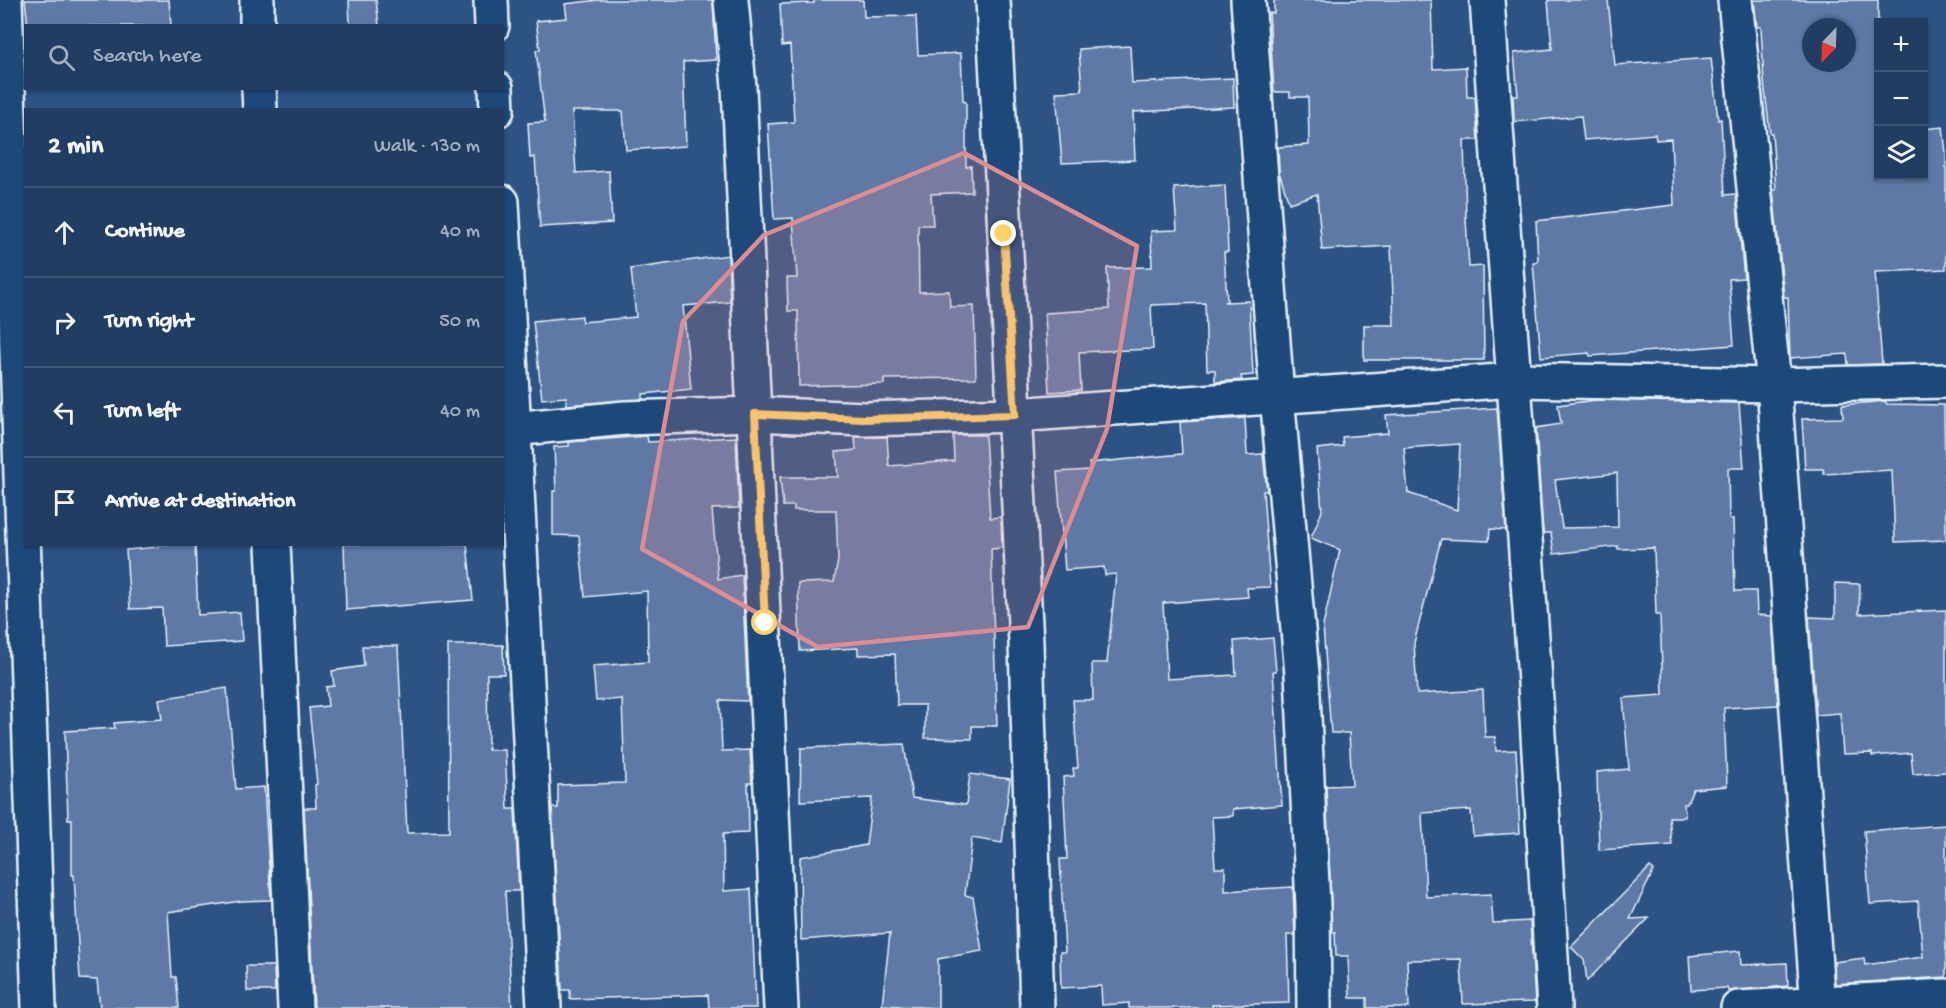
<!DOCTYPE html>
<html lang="en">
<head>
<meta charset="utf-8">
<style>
	:root { --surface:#213e62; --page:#294568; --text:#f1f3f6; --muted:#a2aebe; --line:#3e5777 }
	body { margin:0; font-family:"Gochi Hand",sans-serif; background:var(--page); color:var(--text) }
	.controls { position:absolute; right:18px; top:18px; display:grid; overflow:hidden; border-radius:0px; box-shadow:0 2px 4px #0004 }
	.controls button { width:54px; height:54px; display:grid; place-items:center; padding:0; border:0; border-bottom:2px solid var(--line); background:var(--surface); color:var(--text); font:30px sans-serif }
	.compass { position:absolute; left:1802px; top:18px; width:54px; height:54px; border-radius:50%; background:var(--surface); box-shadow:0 2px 4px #0004; rotate:203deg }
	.stop { position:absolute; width:18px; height:18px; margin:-14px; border:4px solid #ffd166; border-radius:50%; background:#fff }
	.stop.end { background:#ffd166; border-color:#fff; box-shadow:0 2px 6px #0008 }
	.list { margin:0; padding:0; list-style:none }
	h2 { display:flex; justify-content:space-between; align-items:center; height:78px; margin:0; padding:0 24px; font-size:26px }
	h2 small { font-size:20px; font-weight:400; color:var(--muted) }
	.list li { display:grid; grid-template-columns:39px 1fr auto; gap:18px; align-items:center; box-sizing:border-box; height:90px; padding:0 24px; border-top:2px solid var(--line) }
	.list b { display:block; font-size:22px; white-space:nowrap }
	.list em { font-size:20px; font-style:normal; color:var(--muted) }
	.icon { flex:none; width:33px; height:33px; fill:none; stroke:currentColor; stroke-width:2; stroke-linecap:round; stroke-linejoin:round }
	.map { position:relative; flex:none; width:1946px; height:1008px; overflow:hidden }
	.search { position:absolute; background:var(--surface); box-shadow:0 2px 4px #0004; left:24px; top:24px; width:480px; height:66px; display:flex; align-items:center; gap:15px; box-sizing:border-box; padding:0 21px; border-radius:0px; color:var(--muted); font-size:22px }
	.panel { position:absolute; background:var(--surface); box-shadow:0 2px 4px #0004; left:24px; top:108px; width:480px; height:438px; border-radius:0px }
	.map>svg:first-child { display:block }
	.building { fill:#5e79a6; stroke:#e8f1f8; stroke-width:1.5; fill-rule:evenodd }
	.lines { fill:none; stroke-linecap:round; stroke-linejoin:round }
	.street-casing { stroke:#e8f1f8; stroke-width:38 }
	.street { stroke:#1f4a7a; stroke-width:33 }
	.route { stroke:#ffd166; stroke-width:8 }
	.marked { fill:#df8c90; fill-opacity:0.2; stroke:#df8c90; stroke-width:4.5; stroke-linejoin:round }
</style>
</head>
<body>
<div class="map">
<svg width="1946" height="1008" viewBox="0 0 1946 1008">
	<rect width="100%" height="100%" fill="#2c5383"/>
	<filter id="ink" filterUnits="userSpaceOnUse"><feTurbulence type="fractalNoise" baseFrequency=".0167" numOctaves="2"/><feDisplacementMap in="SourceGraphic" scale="12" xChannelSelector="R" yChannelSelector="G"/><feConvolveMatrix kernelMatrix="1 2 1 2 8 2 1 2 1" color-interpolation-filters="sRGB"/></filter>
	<g filter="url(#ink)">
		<!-- building -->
		<g class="building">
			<polygon points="25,0 169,0 171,26 28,26"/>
			<polygon points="349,0 376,0 379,26 350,26"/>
			<polygon points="599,0 713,0 716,60 683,62 686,146 626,150 623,111 572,111 576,173 609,171 612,223 540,227 535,157 530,158 528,123 545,122 536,50 540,50 536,21 567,18 565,4"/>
			<polygon points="814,0 863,0 864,17 916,16 918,55 961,53 963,101 966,102 966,167 971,166 972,192 931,194 933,225 918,225 919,292 949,291 950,307 974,306 976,378 884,379 884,384 799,386 798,311 788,311 787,278 797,278 793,218 774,219 768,124 794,122 790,45 782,46 780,4 814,3"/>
			<polygon points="1274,0 1431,0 1433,69 1466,67 1467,97 1475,97 1478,140 1464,140 1466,219 1469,267 1483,266 1484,360 1364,360 1364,325 1394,325 1391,246 1322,250 1317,194 1289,203 1279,172 1278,147 1309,145 1308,97 1290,97 1290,92 1274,92 1269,13 1274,13"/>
			<polygon points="1548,0 1608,0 1615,65 1711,58 1718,120 1721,119 1725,195 1736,194 1744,278 1729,279 1734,345 1590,356 1589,353 1541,357 1533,263 1538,262 1536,221 1674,205 1671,139 1656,140 1655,134 1584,140 1581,116 1514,122 1513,96 1518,96 1514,53 1552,49"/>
			<path d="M1754 0H1878V176H1923V129L1943 127 1946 153V269L1875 272 1882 364 1848 365 1847 354 1790 358 1788 297H1784L1773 190H1776L1772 133H1770L1764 82 1761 27H1757ZM1811 27H1847V63H1811Z"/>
			<polygon points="1130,46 1132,83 1233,78 1234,107 1133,112 1135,160 1062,163 1056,92 1082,91 1079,49"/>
			<polygon points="1225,185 1228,252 1224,252 1227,301 1224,302 1249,301 1253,375 1241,376 1242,380 1215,382 1215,370 1207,370 1205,303 1151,305 1153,349 1079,352 1081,390 1049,392 1045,313 1109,309 1107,268 1152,267 1151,231 1177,230 1174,188"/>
			<polygon points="728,255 730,302 683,306 691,389 643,394 643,399 567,405 566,397 542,399 533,321 582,316 582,322 636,317 631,269"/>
			<path d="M1595 400 1739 403 1744 468H1728L1729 519H1733L1735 591H1756L1757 615 1772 616 1778 705 1724 708 1727 786 1693 789 1687 804H1684L1685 817H1669L1672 845 1599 850 1597 772 1629 769 1623 698 1663 695 1660 615H1656L1654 548 1618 549V546L1554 554 1551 533H1543L1536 428 1561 424 1558 405ZM1617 473 1618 527 1562 528 1555 480Z"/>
			<polygon points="1885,401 1887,404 1944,405 1946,540 1895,542 1892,470 1824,474 1823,469 1805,469 1802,419 1843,418 1842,405"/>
			<path d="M1497 408 1506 530 1490 529 1489 541 1441 539 1414 643 1417 694 1483 690 1485 737H1495L1496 751 1516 750 1520 833 1473 836 1471 810 1422 813 1426 897 1491 894 1493 923 1530 921 1535 1002 1463 1004 1461 959 1407 960 1409 1008H1367V998H1350L1348 956H1336L1335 932H1332L1326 786 1352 785 1349 733H1331L1323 626 1340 550 1311 538 1322 511 1317 449 1343 446 1342 437 1388 433 1386 415ZM1460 444 1457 510 1408 493 1404 448Z"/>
			<polygon points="1245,418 1247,455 1263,454 1267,491 1263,491 1270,587 1247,588 1248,597 1163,603 1167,679 1236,675 1234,641 1273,638 1276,671 1273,671 1282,805 1233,809 1233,816 1212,817 1215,868 1225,868 1225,891 1293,887 1295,935 1287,935 1289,1003 1212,1005 1213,1008 1129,1008 1129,1003 1102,1005 1101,986 1061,988 1060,952 1065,952 1060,859 1067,859 1063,777 1074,776 1073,768 1078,768 1073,700 1093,700 1092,663 1107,663 1116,574 1105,575 1104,567 1065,570 1057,472 1090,470 1089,463 1182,454 1180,422"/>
			<polygon points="953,435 985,435 990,518 1001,517 1002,548 991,549 997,726 972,726 972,739 925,738 925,705 897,705 895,654 858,655 858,648 800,651 798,583 834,582 838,560 836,510 794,510 794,506 783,506 780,477 838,477 836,452 856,450 855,437 887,437 889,466 954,461"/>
			<polygon points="647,436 648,442 736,437 739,508 712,509 718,579 742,575 748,701 720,700 722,751 750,750 752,783 748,783 749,833 723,834 724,891 751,889 756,1008 709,1008 708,995 570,999 570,990 562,990 552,808 558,808 558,785 625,783 622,699 596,701 593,666 648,662 647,591 585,597 579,536 553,535 553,491 556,491 554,447 569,446 569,442"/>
			<polygon points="159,544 195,544 198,615 240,612 242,641 164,646 162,608 130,609 126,550 159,547"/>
			<polygon points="344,544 467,544 473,600 346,610"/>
			<polygon points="1835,583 1860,584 1859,614 1946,610 1946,772 1913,774 1911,753 1872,756 1872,753 1843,754 1840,713 1816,715 1809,617 1835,618"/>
			<polygon points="448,645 503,645 504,674 487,674 488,750 505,750 508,809 515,809 519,891 505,891 512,1008 314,1008 304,808 316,808 315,785 317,784 309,708 328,706 326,687 334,686 332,671 364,666 362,646 398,646 407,833 449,832"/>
			<polygon points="227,688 236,789 264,787 271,900 241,901 168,912 172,977 176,977 179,1008 100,1008 97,980 80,979 74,875 72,875 72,819 68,819 65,731 115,728 114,723 162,719 159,699"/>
			<polygon points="904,744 912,798 966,805 970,774 1010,779 1002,843 972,838 965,895 973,897 982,951 938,959 938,1008 882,1005 890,933 801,940 800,857 866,845 872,798 800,801 801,748"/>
			<polygon points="1946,825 1946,977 1835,984 1834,962 1864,958 1865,965 1923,957 1918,901 1870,904 1864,831"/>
			<polygon points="1650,867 1654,870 1630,919 1649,918 1587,981 1584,960 1571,947"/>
			<polygon points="1740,951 1741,965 1787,963 1788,986 1728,991 1727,988 1691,990 1689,956"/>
			<polygon points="246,966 274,966 275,991 247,991"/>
		</g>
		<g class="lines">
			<!-- street casing -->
			<g class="street-casing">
				<g id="street">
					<polyline points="5,0 39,1008"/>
					<polyline points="257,0 257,26"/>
					<polyline points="491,0 492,26"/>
					<polyline points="731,0 739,87 781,1008"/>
					<polyline points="993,0 1026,643 1037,1008"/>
					<polyline points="1248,0 1277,396 1302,674 1313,906 1314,1008"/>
					<polyline points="1487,0 1534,666 1554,1008"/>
					<polyline points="1735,0 1774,385 1818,1008"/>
					<polyline points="259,88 260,110"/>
					<polyline points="496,88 497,110"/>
					<polyline points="502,202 544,1008"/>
					<polyline points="502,430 625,418 755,414 864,419 1015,415 1515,380 1774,385 1946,381"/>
					<polyline points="273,544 295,1008"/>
					<polyline points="1738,1008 1946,996"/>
				</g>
			</g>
			<!-- street -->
			<use href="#street" class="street"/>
		</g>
	</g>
	<g class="lines" filter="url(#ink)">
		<!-- route -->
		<polyline class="route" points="765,623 755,414 864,419 1015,415 1004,234"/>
	</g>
	<!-- marked area -->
	<path class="marked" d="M964 153 1137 246 1107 429 1028 627 818 647 642 549 683 321 764 235Z"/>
</svg>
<div class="controls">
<button>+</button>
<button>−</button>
<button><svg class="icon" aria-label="layers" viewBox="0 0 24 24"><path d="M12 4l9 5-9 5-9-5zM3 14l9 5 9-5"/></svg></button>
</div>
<svg class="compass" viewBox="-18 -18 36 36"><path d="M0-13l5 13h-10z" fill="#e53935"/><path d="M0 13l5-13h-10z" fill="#a2aebe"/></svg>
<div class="stop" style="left:765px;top:623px"></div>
<div class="stop end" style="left:1004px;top:234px"></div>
<div class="search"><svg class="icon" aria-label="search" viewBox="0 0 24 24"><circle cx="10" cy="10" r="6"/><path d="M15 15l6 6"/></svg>Search here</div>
<section class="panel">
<h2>2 min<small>Walk · 130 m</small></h2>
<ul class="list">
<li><svg class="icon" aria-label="ahead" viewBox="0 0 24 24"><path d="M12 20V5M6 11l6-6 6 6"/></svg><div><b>Continue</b></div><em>40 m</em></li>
<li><svg class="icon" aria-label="right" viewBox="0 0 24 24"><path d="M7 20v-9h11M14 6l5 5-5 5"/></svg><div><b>Turn right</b></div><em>50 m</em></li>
<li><svg class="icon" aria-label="left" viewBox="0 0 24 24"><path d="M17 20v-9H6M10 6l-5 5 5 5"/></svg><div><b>Turn left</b></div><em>40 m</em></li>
<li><svg class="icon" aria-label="arrive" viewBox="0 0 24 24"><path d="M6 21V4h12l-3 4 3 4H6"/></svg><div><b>Arrive at destination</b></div></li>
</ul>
</section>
</div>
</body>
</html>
